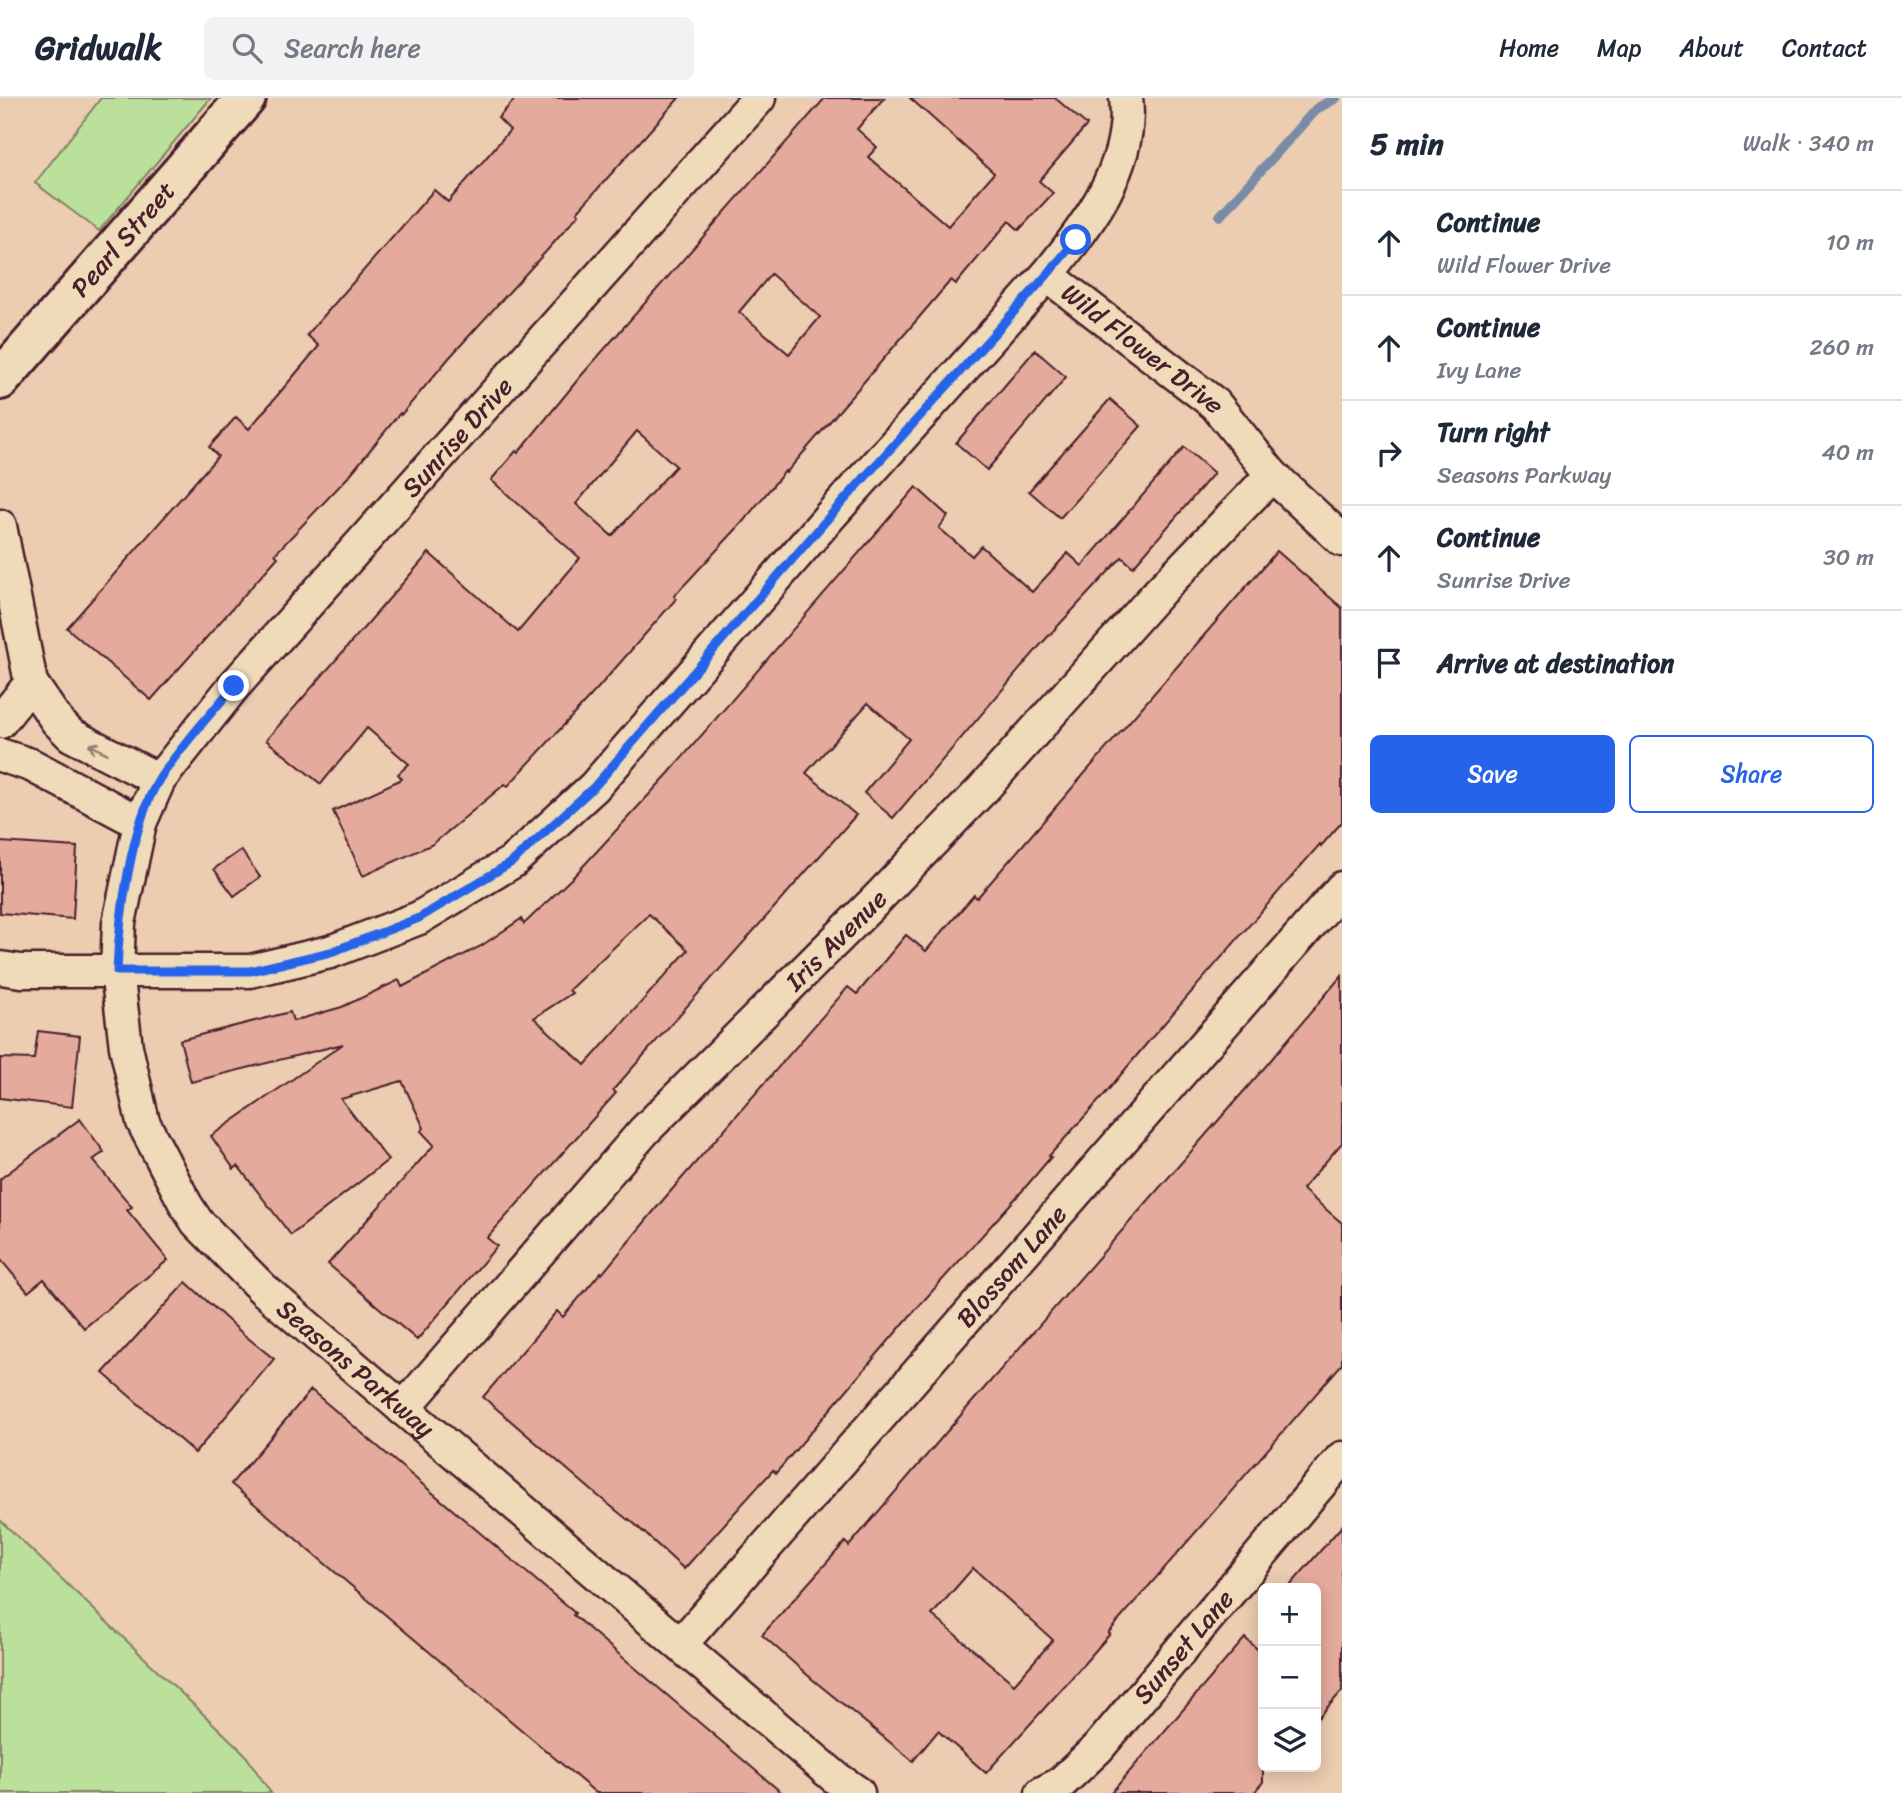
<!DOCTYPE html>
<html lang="en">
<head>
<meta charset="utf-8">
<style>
	:root { --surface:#fff; --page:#f2f2f3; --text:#1f2937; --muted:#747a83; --line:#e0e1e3; --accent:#2563eb }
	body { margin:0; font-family:Sriracha,sans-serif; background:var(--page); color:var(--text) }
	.controls { position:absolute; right:21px; bottom:21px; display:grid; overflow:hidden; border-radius:10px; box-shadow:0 4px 18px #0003 }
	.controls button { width:63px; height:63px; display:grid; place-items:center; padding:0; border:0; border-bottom:2px solid var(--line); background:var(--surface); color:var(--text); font:35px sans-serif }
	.stop { position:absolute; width:21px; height:21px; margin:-16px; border:5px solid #2563eb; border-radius:50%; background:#fff }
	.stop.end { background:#2563eb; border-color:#fff; box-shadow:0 2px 7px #0008 }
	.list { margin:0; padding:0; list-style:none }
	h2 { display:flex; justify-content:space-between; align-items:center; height:91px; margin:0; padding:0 28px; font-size:30px }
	h2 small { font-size:23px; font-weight:400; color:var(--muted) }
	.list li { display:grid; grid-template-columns:46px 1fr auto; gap:21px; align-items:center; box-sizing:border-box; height:105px; padding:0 28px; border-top:2px solid var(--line) }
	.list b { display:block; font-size:26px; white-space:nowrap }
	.list p { margin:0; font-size:23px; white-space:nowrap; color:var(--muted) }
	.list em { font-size:23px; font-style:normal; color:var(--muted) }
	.actions { display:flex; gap:14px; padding:21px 28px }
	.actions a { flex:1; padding:16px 0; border:2px solid var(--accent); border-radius:10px; text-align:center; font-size:24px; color:var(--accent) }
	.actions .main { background:var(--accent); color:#fff }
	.icon { flex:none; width:38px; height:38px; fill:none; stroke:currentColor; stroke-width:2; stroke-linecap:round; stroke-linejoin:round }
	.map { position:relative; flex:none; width:1342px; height:1695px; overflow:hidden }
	header { display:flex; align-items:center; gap:42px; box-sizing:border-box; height:98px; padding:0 35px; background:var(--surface); border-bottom:2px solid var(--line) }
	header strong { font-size:33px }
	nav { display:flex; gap:38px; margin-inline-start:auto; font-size:24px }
	.search { width:490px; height:63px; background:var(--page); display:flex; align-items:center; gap:18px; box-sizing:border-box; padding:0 24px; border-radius:10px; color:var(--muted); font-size:26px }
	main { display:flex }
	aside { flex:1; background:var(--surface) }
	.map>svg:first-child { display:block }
	.green { fill:#bae09b; stroke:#828063; stroke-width:2 }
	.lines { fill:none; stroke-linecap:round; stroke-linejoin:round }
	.stream { stroke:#7a8ba7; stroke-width:10 }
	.building { fill:#e4ab9d; stroke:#4a1f2b; stroke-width:2; fill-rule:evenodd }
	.minor-casing { stroke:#4a1f2b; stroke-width:37 }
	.tertiary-casing { stroke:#4a1f2b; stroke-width:44 }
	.minor { stroke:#efdbb9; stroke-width:32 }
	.tertiary { stroke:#efdbb9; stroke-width:38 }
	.oneway { stroke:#9c7d72 }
	.route { stroke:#2563eb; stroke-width:9 }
	.labels { text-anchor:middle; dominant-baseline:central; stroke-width:5; stroke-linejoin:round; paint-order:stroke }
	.street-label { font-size:26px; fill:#4a1f2b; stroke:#efdbb9 }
</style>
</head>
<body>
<header>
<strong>Gridwalk</strong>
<div class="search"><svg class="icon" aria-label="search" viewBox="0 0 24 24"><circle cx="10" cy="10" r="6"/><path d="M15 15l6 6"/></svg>Search here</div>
<nav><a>Home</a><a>Map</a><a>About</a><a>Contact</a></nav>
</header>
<main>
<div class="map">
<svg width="1342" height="1695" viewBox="0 0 1342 1695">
	<rect width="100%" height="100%" fill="#eccdb1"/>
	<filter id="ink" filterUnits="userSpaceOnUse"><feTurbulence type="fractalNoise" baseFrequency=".0143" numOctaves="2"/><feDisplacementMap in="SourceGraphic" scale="14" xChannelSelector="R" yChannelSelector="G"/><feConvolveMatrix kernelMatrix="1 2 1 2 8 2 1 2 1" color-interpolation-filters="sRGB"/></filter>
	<g filter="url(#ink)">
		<!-- green -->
		<g class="green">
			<polygon points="101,0 211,0 99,133 35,85"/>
			<polygon points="0,1422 244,1655 271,1695 0,1695"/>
		</g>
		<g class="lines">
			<!-- stream -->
			<polyline class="stream" points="1220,118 1316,11 1336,0"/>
		</g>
		<!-- building -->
		<g class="building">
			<polygon points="516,0 679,0 577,114 579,116 551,148 449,260 401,317 400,315 349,378 275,456 278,459 151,602 67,530 218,358 209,349 236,319 249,331 319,248 307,237 434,92 448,104 510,32 498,20"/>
			<path d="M825 0H884L857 31 877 49 868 59 948 128 994 75 910 0H1055L1087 27 1039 83 1053 95 1019 132 1009 123 956 186 951 182 786 375 785 373 741 426 674 498 676 501 598 590 508 688 505 686 433 746 363 778 333 713 402 681 398 676 409 666 367 630 321 686 266 642 429 455 518 534 580 460 491 382 516 353 518 355 580 279ZM771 176 820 219 789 256 739 214ZM637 333 676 368 612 438 576 406Z"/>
			<polygon points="1035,252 1066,279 987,372 956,345"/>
			<polygon points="1110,301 1141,328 1060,420 1029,393"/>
			<path d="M1184 349 1214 375 1133 469 1122 459 1043 544 893 720 864 695 909 641 868 605 806 675 856 717 613 992 616 995 487 1140 497 1148 417 1242 328 1166 434 1047 421 1033 424 1030 402 983 341 1001 388 1062 291 1137 238 1068 234 1071 211 1038 343 946 191 984 180 942 290 914 293 923 342 909 399 882 402 889 481 848 521 821 524 826 575 777 669 675 916 389 948 418 939 430 972 458 981 448 1032 494 1068 455 1082 468ZM649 816 688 852 585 967 534 920 572 895 569 892Z"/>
			<polygon points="1277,453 1342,510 1342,724 1321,748 1320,746 1148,944 1104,997 1049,1058 1051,1059 1023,1092 909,1219 776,1375 773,1372 684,1471 629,1421 628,1422 597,1397 483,1299 557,1213 563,1219 601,1174 602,1176 663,1102 848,889 857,896 906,837 926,853 974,797 977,800"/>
			<polygon points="0,744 77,749 73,821 0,815"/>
			<polygon points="241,752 260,779 234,798 214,771"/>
			<path d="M1342 877V1045L1302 1091 1342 1125V1266L1108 1535 1110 1536 1068 1584 986 1675 938 1633 913 1663 812 1581 762 1537 845 1444 849 1448 967 1310 1265 969ZM973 1470 1053 1542 1014 1586 932 1517Z"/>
			<polygon points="38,933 80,938 72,1009 0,1000 0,960 34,961"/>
			<polygon points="80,1021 104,1054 93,1062 132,1109 127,1112 168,1162 84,1230 44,1181 28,1194 0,1161 0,1081"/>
			<polygon points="186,1184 243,1236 274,1261 195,1355 103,1275"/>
			<polygon points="311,1292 544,1489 575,1515 573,1517 782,1695 596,1695 231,1386"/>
			<polygon points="1342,1428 1342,1593 1316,1622 1316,1490 1288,1490"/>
			<polygon points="1245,1540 1263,1556 1263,1684 1254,1695 1111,1695"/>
		</g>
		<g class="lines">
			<!-- minor casing -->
			<g class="minor-casing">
				<g id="minor">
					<path id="s1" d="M759 0 234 588 159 682 140 725 119 825 117 873 126 949 143 1024 186 1107 197 1124 263 1191 836 1680 858 1695"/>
					<path id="s2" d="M1047 177 1215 306 1272 377 1342 442"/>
					<polyline points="0,428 31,585 57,623 71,637 159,682"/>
					<polyline points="0,624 31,585"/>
					<polyline points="0,657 31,667 140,725"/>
					<path d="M0 870 21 873H250L330 854 419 820 512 764 594 689 830 418 1047 177C1087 128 1134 67 1126 0"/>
					<path id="s3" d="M403 1311 644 1033 877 801 983 691 1159 494 1272 377"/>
					<path id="s4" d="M681 1546 1342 790"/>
					<path id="s5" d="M1042 1695 1060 1686 1098 1650 1342 1360"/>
				</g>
			</g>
			<!-- tertiary casing -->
			<g class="tertiary-casing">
				<g id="tertiary">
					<path id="s6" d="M0 282 246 0"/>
				</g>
			</g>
			<!-- minor -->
			<use href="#minor" class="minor"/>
			<!-- tertiary -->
			<use href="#tertiary" class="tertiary"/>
		</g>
		<!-- one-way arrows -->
		<defs><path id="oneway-shaft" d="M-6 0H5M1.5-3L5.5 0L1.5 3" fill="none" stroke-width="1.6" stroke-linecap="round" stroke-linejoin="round" transform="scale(1.75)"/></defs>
		<use class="oneway" href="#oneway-shaft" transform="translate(98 651) rotate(-153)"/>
	</g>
	<g class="lines" filter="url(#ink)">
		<!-- route -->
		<path class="route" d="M234 588C209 618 181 648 160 680 131 725 119 819 117 873H250L331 854 419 820 512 764 594 689 830 418 1047 177 1076 142"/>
	</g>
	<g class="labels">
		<!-- street labels -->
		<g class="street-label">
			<text stroke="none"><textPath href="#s6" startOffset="187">Pearl Street</textPath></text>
			<text stroke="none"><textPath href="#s2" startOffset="121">Wild Flower Drive</textPath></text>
			<text transform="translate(457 339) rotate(-48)">Sunrise Drive</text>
			<text stroke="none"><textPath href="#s3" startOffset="639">Iris Avenue</textPath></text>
			<text stroke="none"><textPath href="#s4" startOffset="502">Blossom Lane</textPath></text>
			<text stroke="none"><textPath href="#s1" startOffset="1589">Seasons Parkway</textPath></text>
			<text stroke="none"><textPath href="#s5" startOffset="205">Sunset Lane</textPath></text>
		</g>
	</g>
</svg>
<div class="controls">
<button>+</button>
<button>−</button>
<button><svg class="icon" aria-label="layers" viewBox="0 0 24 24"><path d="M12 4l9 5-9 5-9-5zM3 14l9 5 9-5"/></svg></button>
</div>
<div class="stop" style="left:1076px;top:142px"></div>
<div class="stop end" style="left:234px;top:588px"></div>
</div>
<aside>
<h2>5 min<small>Walk · 340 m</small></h2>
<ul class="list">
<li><svg class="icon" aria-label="ahead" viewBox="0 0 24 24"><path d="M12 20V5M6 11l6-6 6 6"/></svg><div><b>Continue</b><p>Wild Flower Drive</p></div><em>10 m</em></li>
<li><svg class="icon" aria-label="ahead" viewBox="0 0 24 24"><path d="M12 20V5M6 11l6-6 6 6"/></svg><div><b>Continue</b><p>Ivy Lane</p></div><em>260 m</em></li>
<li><svg class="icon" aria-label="right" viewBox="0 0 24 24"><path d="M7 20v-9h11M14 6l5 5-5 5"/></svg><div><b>Turn right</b><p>Seasons Parkway</p></div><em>40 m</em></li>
<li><svg class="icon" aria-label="ahead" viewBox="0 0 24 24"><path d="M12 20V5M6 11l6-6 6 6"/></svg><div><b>Continue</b><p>Sunrise Drive</p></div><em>30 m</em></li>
<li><svg class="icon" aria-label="arrive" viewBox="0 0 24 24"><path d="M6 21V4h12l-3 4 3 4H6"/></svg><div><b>Arrive at destination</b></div></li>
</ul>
<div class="actions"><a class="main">Save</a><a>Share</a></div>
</aside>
</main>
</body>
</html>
